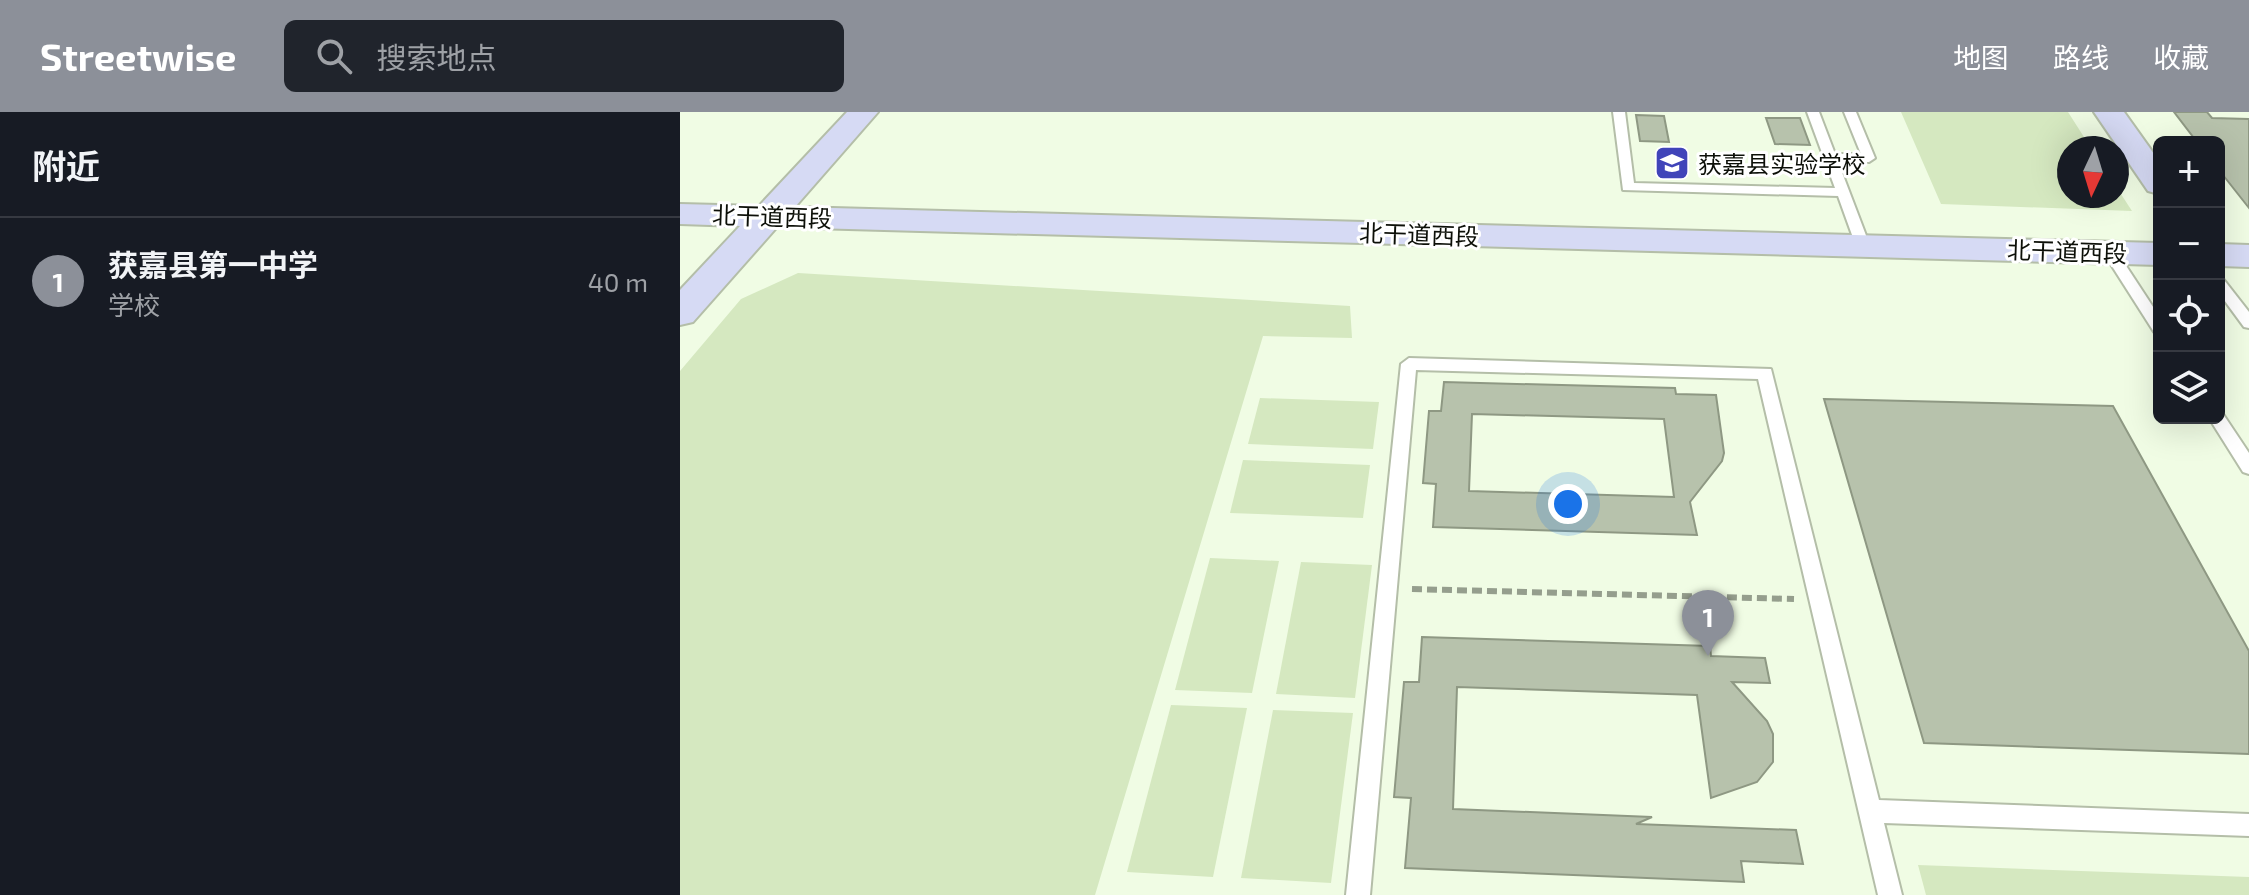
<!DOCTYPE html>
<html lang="zh">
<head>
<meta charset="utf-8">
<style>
	:root { --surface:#171b24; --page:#20242c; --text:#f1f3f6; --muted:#9ea1a6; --line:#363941; --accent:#8c9099 }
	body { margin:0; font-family:"Exo 2","Noto Sans SC",sans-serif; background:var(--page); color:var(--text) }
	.controls { position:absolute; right:24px; top:24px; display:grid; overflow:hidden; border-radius:12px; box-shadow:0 8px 32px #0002 }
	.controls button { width:72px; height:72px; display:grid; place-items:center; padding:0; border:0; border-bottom:2px solid var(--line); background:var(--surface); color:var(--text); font:40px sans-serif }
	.compass { position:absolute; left:1377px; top:24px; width:72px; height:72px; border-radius:50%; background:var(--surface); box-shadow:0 8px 32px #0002; rotate:184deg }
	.you { position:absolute; left:888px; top:392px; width:28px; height:28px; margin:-20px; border:6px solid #fff; border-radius:50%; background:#1a73e8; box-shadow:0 0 0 12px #1a73e833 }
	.badge { display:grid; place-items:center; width:52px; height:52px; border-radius:50%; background:var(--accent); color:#fff; font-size:26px; font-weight:700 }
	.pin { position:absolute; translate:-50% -66px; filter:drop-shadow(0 2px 4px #0008) }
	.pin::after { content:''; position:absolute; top:42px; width:28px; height:24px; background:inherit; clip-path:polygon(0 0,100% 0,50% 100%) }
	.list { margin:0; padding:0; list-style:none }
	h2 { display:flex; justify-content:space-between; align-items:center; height:104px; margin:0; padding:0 32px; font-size:34px }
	h2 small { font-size:26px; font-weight:400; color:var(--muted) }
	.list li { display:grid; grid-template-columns:52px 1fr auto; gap:24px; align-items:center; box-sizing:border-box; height:128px; padding:0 32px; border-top:2px solid var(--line) }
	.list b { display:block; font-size:30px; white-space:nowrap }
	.list p { margin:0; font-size:26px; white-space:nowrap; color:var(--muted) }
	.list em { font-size:26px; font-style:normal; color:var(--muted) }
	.icon { flex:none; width:44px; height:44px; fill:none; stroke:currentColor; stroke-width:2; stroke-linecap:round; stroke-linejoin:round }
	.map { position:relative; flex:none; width:1569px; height:783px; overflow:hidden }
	header { display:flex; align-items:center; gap:48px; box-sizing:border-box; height:112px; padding:0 40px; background:var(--accent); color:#fff }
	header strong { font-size:38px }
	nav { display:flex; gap:44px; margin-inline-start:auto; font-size:28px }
	.search { width:560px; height:72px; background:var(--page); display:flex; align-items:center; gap:20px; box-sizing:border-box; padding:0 28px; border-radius:12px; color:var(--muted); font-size:30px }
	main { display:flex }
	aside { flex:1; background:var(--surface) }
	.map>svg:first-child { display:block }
	.green { fill:#d5e8c0 }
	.building { fill:#b7c2ac; stroke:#8e9883; stroke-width:2; fill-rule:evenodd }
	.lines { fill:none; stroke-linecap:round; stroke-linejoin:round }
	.lane-casing { stroke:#b4bea8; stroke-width:4 }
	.secondary-casing { stroke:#b4bea8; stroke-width:4 }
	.path { stroke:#959e8d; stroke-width:6; stroke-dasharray:10 5; stroke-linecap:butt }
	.lane { fill:#fff; fill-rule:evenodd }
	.secondary { fill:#d6daf4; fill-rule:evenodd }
	.labels { text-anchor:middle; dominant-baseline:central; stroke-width:6; stroke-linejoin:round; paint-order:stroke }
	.far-poi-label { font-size:24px; fill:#0c0f08; stroke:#fff; text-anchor:start }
	.far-street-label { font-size:24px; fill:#0c0f08; stroke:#fff }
</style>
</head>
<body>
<header>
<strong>Streetwise</strong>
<div class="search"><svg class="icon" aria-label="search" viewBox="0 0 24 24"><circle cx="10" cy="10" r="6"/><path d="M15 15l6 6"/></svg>搜索地点</div>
<nav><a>地图</a><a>路线</a><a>收藏</a></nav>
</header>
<main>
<aside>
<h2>附近<small></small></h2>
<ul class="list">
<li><span class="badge">1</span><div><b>获嘉县第一中学</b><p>学校</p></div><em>40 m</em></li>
</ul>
</aside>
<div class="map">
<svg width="1569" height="783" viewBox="0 0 1569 783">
	<rect width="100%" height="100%" fill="#f0fce4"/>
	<!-- green -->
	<g class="green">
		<polygon points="1221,0 1388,0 1411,36 1389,36 1389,84 1437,84 1437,76 1452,99 1261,92"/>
		<polygon points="118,161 670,194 672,226 583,224 415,783 0,783 0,259 61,187"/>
		<polygon points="580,286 699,290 693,337 568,332"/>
		<polygon points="563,348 690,353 683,406 550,401"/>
		<polygon points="530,446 599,449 572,581 495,578"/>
		<polygon points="621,450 692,453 675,586 596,582"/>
		<polygon points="491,593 567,596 533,765 447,760"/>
		<polygon points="593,598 673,601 651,771 561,766"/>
		<polygon points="1238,753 1569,765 1569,783 1246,783"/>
	</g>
	<!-- building -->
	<g class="building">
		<polygon points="1494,0 1527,0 1532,6 1569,7 1569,96 1539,58 1539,30 1517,30"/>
		<polygon points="956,3 984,4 989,30 960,29"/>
		<polygon points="1086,6 1120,6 1130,33 1095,32"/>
		<path d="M764 270 995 276 996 282 1036 283 1044 341 1042 349 1010 390 1017 423 753 415 756 372 743 371 749 299H761ZM792 302 984 307 994 385 789 379Z"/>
		<polygon points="1144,287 1433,294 1569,539 1569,642 1244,631"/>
		<polygon points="742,525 1030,534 1031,544 1085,546 1090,571 1052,570 1087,609 1093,622 1093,650 1077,670 1031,686 1017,583 777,575 773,697 972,705 956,712 1116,718 1123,752 1061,749 1064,770 725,756 731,686 714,685 724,570 739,570"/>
	</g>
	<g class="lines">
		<!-- lane casing -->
		<g class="lane-casing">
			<g id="lane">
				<polygon points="933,0 945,0 954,71 1155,76 1127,0 1139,0 1155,42 1181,42 1164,0 1176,0 1195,46 1189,50 1158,50 1190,134 1183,138 1176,134 1158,84 943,78"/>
				<polygon points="1430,136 1435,137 1479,204 1479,221 1474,220 1423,140"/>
				<polygon points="1539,166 1544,168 1569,200 1569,216 1564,215 1539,181"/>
				<polygon points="729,246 1091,257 1199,688 1569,702 1569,724 1204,711 1222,783 1198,783 1078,267 736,258 690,783 666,783 721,252"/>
				<polygon points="1539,300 1543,302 1569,341 1569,362 1563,360 1529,306 1539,306"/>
			</g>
		</g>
		<!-- secondary casing -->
		<g class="secondary-casing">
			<g id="secondary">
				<polygon points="167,0 198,0 115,95 1479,131 1479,153 97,115 13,210 0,213 0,178 60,114 0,112 0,92 79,94"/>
				<polygon points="1414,0 1444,0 1479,49 1479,82 1468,79"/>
				<polygon points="1539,132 1569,133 1569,155 1539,154"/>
			</g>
		</g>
		<!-- path -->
		<polyline class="path" points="732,477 1114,487"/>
		<!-- lane -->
		<use href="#lane" class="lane"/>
		<!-- secondary -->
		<use href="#secondary" class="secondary"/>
	</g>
	<!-- icons -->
	<defs>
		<g id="school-square" transform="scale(1.8)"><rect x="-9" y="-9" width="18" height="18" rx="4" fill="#4044b9" stroke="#fff"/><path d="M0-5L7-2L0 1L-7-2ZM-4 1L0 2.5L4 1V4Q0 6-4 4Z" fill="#fff"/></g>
	</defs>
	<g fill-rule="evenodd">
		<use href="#school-square" x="992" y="51"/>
	</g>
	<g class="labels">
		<!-- far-poi labels -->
		<g class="far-poi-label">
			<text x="1018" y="51">获嘉县实验学校</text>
		</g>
		<!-- far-street labels -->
		<g class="far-street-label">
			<text transform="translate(92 104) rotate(2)">北干道西段</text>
			<text transform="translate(739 122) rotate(2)">北干道西段</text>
			<text transform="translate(1387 139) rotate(2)">北干道西段</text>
		</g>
	</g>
</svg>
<div class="controls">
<button>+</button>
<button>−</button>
<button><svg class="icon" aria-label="locate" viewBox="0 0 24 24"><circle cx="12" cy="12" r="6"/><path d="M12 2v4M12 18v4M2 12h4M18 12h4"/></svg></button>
<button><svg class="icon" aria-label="layers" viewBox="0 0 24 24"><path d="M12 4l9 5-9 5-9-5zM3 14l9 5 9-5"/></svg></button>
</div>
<svg class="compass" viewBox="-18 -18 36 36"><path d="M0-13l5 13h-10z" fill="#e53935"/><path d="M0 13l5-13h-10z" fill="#9ea1a6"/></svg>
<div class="you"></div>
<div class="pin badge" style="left:1028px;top:544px">1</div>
</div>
</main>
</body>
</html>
